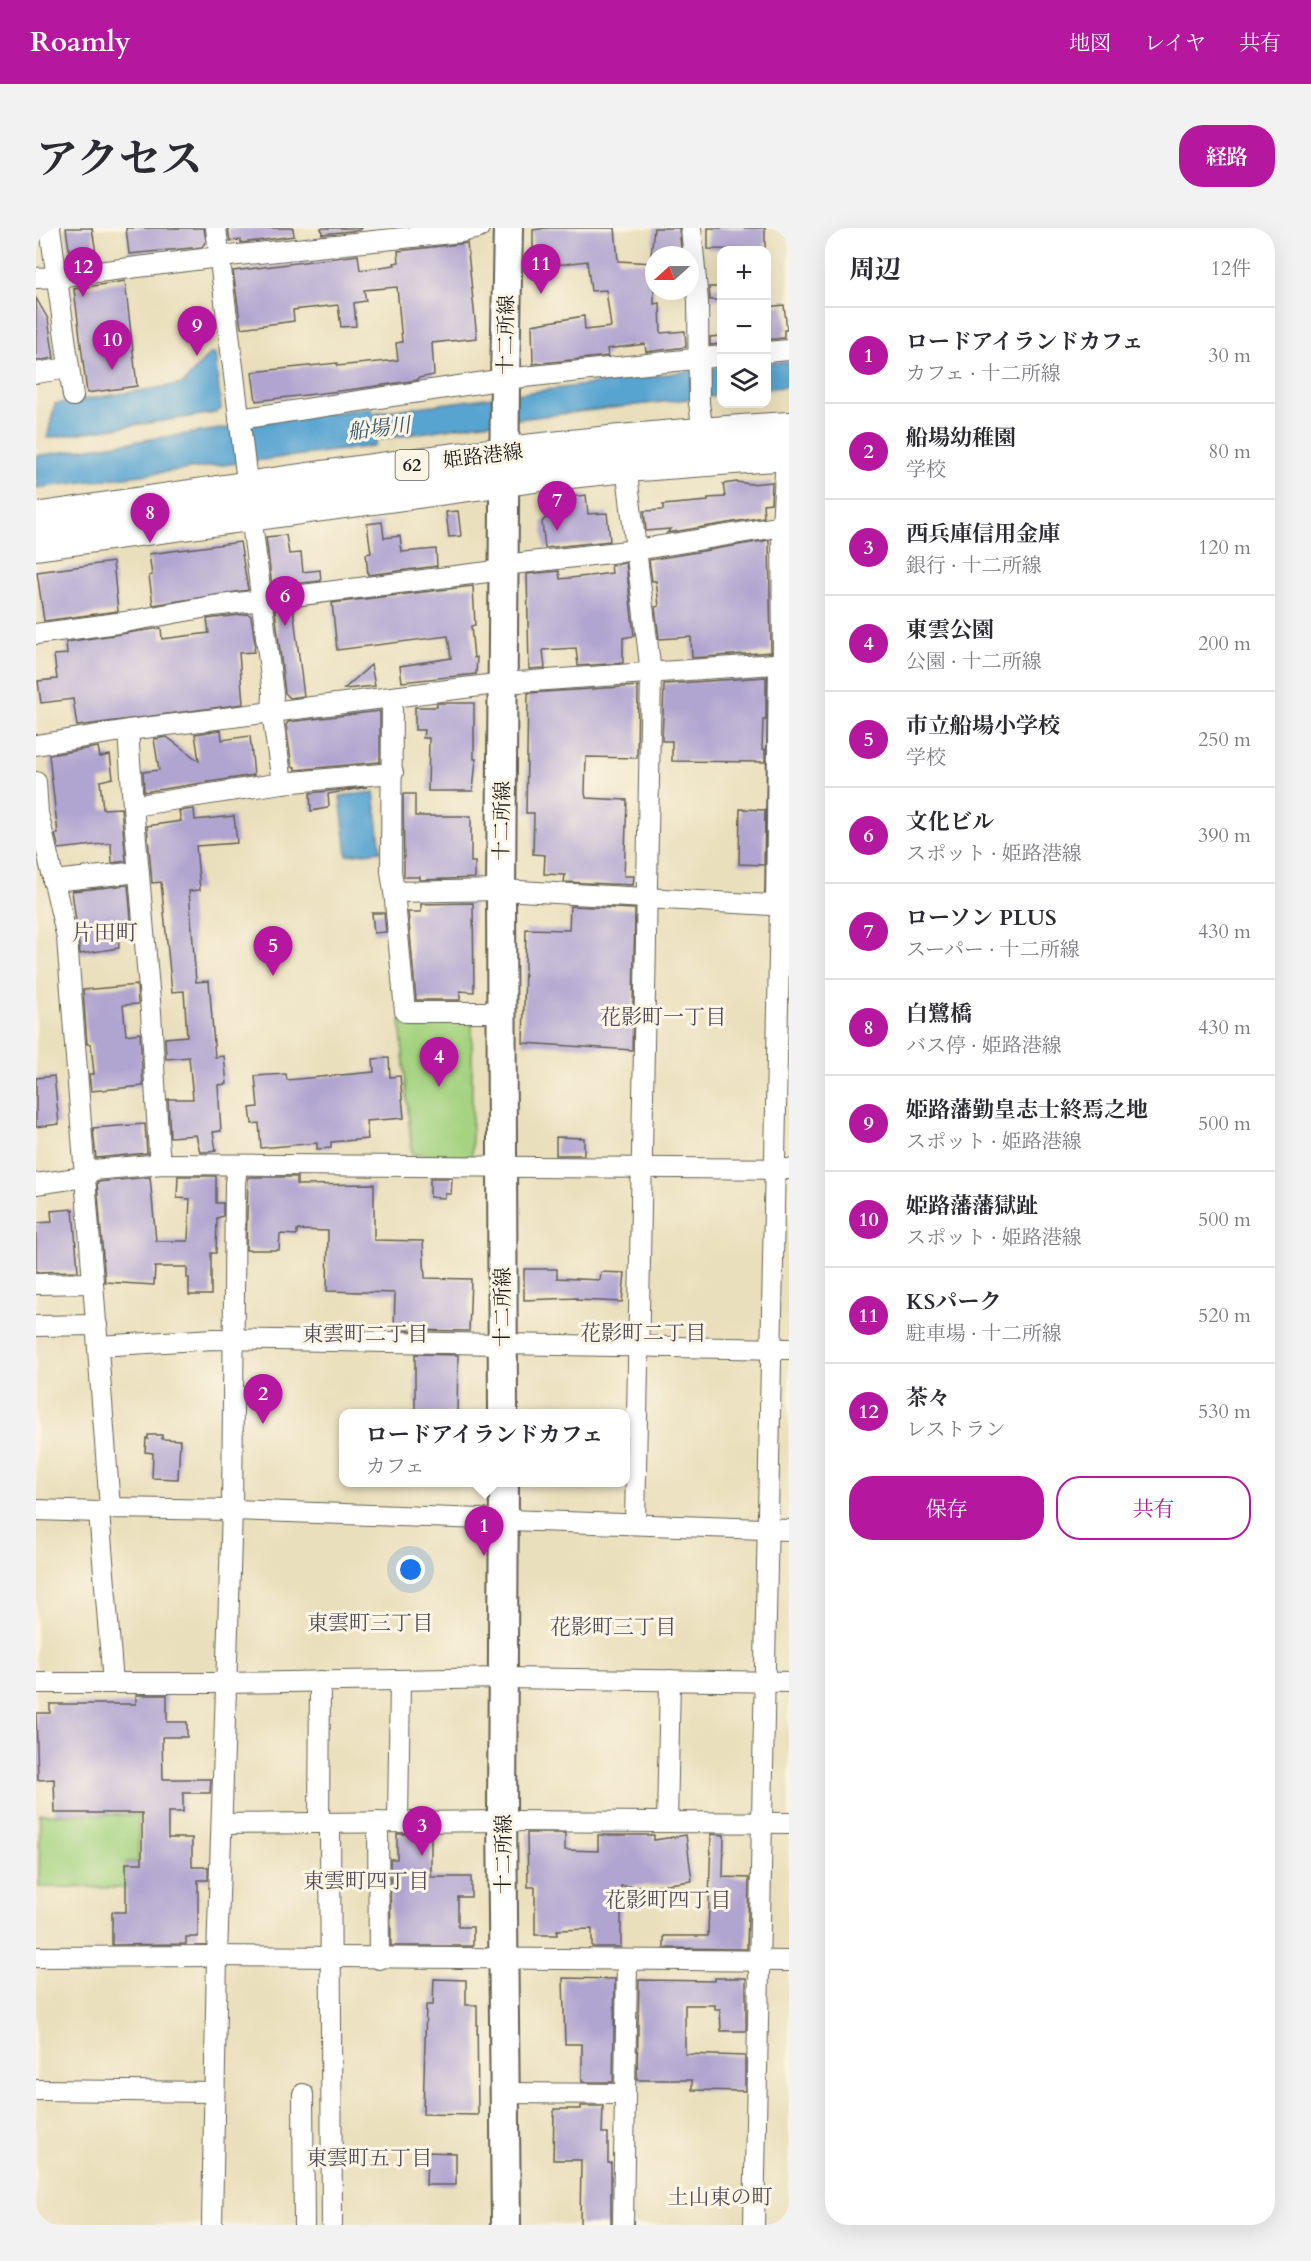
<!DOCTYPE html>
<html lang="ja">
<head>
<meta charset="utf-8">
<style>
	:root { --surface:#fff; --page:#f2f2f3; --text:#2b2b33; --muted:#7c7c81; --line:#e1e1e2; --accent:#b5179e }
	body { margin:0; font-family:Cardo,"Noto Serif JP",serif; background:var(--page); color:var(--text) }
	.controls { position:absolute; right:18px; top:18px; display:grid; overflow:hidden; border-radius:12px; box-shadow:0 6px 24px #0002 }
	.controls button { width:54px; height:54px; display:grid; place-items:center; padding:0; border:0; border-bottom:2px solid var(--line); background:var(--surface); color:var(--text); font:30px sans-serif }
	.compass { position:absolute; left:609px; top:18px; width:54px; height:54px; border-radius:50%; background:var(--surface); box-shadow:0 6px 24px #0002; rotate:249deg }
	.you { position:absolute; left:375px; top:1342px; width:21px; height:21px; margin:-15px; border:4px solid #fff; border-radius:50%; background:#1a73e8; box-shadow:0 0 0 9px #1a73e833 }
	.badge { display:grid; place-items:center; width:39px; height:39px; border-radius:50%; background:var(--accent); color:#fff; font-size:20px; font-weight:700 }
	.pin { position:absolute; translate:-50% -50px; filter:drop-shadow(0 2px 3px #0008) }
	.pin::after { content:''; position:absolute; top:32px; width:21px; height:18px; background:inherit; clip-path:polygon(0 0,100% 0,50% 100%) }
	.popup { position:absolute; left:303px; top:1181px; width:291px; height:78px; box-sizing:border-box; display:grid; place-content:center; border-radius:12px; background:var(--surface); filter:drop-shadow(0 2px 4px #0005); font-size:20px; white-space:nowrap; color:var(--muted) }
	.popup b { font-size:22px; color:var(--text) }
	.popup::after { content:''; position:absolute; left:50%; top:100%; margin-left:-12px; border:12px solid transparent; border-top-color:var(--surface) }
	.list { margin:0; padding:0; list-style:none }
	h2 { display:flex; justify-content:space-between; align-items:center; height:78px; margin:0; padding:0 24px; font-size:26px }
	h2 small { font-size:20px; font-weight:400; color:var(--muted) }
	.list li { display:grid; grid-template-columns:39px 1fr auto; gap:18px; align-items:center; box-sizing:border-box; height:96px; padding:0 24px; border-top:2px solid var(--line) }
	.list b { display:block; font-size:22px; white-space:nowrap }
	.list p { margin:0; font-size:20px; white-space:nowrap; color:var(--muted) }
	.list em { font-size:20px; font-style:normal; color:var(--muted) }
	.actions { display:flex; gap:12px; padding:18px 24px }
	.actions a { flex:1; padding:14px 0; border:2px solid var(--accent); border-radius:24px; text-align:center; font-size:21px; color:var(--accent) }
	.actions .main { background:var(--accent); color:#fff }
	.icon { flex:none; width:33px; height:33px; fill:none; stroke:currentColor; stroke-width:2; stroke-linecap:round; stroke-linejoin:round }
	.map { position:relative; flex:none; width:753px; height:1997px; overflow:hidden; border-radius:24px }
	header { display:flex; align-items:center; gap:36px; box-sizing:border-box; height:84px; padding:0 30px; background:var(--accent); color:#fff }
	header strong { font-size:28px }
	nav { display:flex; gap:33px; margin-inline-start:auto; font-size:21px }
	.intro { display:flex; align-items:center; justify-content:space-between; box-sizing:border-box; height:144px; padding:0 36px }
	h1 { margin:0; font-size:42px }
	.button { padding:15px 27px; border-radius:24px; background:var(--accent); color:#fff; font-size:21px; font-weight:700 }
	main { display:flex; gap:36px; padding:0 36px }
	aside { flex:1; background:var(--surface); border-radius:24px; box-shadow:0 6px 24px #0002 }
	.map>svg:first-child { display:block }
	.green { fill:#a5d381; stroke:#60784e; stroke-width:1.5 }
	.water { fill:#59a4d1; stroke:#3a6076; stroke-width:1.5 }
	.building { fill:#b0a4d0 }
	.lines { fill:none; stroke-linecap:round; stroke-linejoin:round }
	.street-casing { stroke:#646054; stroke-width:22 }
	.secondary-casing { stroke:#646054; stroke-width:32 }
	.primary-casing { stroke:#646054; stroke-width:34 }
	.street { stroke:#fff; stroke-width:20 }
	.secondary { stroke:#fff; stroke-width:28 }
	.primary { stroke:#fff; stroke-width:32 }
	.labels { text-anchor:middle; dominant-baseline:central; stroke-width:6; stroke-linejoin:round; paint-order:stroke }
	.shield { fill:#fcf5e5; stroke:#5f5d58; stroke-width:1.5 }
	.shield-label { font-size:18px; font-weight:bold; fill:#1c1c1c }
	.street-label { font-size:20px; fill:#1c1c1c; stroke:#fcf5e5 }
	.water-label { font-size:21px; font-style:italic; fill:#37596d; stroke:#fcf5e5 }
	.neighbourhood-label { font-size:21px; fill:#504c5b; stroke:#fcf5e5 }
	.quarter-label { font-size:22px; fill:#504c5b; stroke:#fcf5e5 }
</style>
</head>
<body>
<header>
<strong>Roamly</strong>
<nav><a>地図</a><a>レイヤ</a><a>共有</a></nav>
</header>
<div class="intro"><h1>アクセス</h1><a class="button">経路</a></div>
<main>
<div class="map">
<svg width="753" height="1997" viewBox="0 0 753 1997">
	<rect width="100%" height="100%" fill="#fcf5e5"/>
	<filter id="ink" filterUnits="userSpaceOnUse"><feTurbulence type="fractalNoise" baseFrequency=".0167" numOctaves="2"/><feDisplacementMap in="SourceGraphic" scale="12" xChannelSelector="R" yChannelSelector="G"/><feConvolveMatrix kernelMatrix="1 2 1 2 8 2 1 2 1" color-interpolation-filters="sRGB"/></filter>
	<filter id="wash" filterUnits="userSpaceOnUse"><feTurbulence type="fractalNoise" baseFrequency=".008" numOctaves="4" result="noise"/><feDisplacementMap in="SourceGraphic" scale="24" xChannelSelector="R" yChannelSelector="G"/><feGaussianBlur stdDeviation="1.35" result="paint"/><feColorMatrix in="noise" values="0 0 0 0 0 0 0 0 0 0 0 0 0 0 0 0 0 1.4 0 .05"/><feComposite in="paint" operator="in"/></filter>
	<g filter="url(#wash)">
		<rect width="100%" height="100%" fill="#eadfbc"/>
		<!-- green -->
		<g class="green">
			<polygon points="364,792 436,792 436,929 376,926"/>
			<polygon points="4,1586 102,1587 102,1634 90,1634 90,1660 3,1659"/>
		</g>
		<!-- water -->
		<g class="water">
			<polygon points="179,125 185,181 179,185 11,210 19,176 147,156 173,126"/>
			<polygon points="753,134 753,158 731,161 731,135"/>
			<polygon points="685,139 685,167 441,196 340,212 339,218 0,260 0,228 335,179 336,185"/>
			<polygon points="338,564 345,623 311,627 304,568"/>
		</g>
		<g id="blocks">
			<!-- building -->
			<g class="building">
				<polygon points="30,0 56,0 61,32 42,34 34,28"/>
				<polygon points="90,0 168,0 170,13 166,19 93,26"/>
				<polygon points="192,0 257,0 258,8 205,15 205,12 194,13"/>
				<polygon points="285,0 326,0 324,2 286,6"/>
				<polygon points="510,0 579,0 582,33 618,35 618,76 624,75 625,105 649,103 650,119 610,124 609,116 571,121 572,128 497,136 496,97 548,88 549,102 575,99 570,62 555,63 551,33 497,40 497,2"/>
				<polygon points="618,0 643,0 646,27 615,27"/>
				<polygon points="672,0 729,0 729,22 672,21"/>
				<polygon points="431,15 441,110 396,115 398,147 382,150 382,152 320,161 220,173 216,144 301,135 301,138 362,132 360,115 366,114 361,59 328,62 330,73 318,75 320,98 305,99 302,77 257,82 258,93 205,100 197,43 322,27 324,42 359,37 358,35 363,34 362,23"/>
				<polygon points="89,53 101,158 51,165 38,61"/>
				<polygon points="673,59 686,59 686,72 674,72"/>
				<polygon points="0,70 12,91 18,130 0,133"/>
				<polygon points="748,77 751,102 748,102 748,110 730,112 730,79"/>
				<polygon points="686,108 686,116 674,117 674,109"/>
				<polygon points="701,254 715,256 736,254 735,275 727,276 728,289 631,305 635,301 610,303 608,283 627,282 627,277 672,273 672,270 689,269 687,256"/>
				<polygon points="550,267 552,286 571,285 574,313 509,320 506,294 513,286 535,283 534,269"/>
				<polygon points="422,283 425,308 413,309 410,284"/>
				<polygon points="346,294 348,310 364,308 366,324 400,321 401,338 332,347 330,326 335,325 331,296"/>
				<polygon points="250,307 253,326 265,325 267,344 284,342 285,353 236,358 230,309"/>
				<polygon points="733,312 735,424 656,430 655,409 623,411 619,379 623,378 620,353 616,353 613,332"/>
				<polygon points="204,314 212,362 117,377 113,348 116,347 113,326"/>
				<polygon points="77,334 82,383 8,393 1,344"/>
				<polygon points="590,335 598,408 587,410 587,435 542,438 540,420 507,422 509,440 493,441 491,346 523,343 524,351 553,348 576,345 575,337"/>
				<polygon points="437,358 439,397 435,398 438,430 441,429 440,446 366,454 364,438 415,430 412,408 301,422 296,375"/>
				<polygon points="257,380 268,468 254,470 249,465 239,382"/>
				<polygon points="212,386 215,388 219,415 218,424 203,425 207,476 41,498 37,471 5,475 2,453 21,451 18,427 31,426 30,414 125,400 126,411 173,405 171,391"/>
				<polygon points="335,437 339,458 308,461"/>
				<polygon points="730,449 730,492 727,492 726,521 729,521 729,534 636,533 636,513 626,513 628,456"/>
				<polygon points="602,458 601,530 550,529 549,565 550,570 591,572 588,648 598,648 597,657 528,654 529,647 508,646 509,627 497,626 498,585 490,585 492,465"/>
				<polygon points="401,475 438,475 438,531 440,531 437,563 392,563 393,510 387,510 388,502 379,502 379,479 401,479"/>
				<polygon points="344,483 344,534 259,542 259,539 256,539 250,497 252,494"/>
				<polygon points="185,502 186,512 214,508 218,547 108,564 107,544 123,542 118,511 131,509 163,533 159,506"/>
				<polygon points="62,519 64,529 74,527 77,550 64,553 67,581 85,580 90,633 76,635 75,615 23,621 19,606 22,606 13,527"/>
				<polygon points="331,559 292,566 293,578 291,580 275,583 274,565"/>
				<polygon points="367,566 379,566 379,588 435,588 435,634 439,634 439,650 384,652 384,649 368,649"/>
				<polygon points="158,581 159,592 198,588 201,615 160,618 164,662 153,663 160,754 173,753 179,829 188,828 191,856 182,857 185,903 177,904 180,923 172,924 164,924 160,907 134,909 132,871 157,871 153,829 130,831 129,810 151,808 148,763 136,764 125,654 116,655 111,598 145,593 143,583"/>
				<polygon points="704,581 729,582 728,637 703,636"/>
				<polygon points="92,657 96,701 82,702 83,720 44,726 36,663"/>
				<polygon points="437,675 438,764 424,763 424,772 380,772 372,684 385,684 385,676"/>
				<polygon points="534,678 599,681 596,822 487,815 490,701 533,702"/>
				<polygon points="336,685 348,685 350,704 338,705"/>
				<polygon points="101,757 102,776 87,777 90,807 104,805 107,858 55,863 53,846 58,846 55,816 51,816 47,762"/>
				<polygon points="353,830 354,849 364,848 368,890 330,893 332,911 295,914 295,920 281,921 281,915 225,920 223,895 216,896 214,880 222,879 219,848 250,846 251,852 338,844 337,831"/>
				<polygon points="18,848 23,896 0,899 0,850"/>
				<polygon points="109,896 111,925 60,930 57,900"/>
				<polygon points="520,909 548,910 548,927 520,927"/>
				<polygon points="142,948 180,948 180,975 187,975 187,988 181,990 180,1025 175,1025 175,1067 153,1067 153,1050 151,1050 151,1039 119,1039 118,1057 69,1054 61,954 114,949 120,1013 152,1013 154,971 141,970"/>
				<polygon points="212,949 261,949 261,957 338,956 338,1012 387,1013 389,1050 435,1051 433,1103 358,1102 359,1065 291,1063 292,1003 261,1002 261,1007 244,1006 243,1022 210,1022"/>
				<polygon points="394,950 416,950 415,966 409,966 409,970 394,969"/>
				<polygon points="37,981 42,1043 0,1044 0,995 16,994 15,983"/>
				<polygon points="488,1041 521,1041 521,1050 564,1052 565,1044 589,1045 586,1074 541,1072 541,1070 488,1072"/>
				<polygon points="379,1126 422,1127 421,1185 379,1185"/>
				<polygon points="112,1207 126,1207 126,1211 144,1212 142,1251 116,1250 117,1225 109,1224 110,1210 112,1211"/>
				<polygon points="100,1467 131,1467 131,1494 151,1494 151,1509 126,1509 127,1551 175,1551 174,1565 147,1565 147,1584 132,1584 132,1610 156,1610 156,1639 172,1639 172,1652 162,1652 162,1709 150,1709 150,1716 76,1717 76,1684 90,1684 90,1635 106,1635 106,1585 19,1585 18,1551 2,1552 0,1485 14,1485 14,1476 100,1476"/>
				<polygon points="491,1605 529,1605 529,1622 562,1623 562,1607 618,1607 618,1612 650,1607 656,1653 615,1658 585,1658 585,1719 556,1719 556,1701 521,1702 521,1707 499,1707 499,1659 492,1659"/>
				<polygon points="361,1606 395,1606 395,1649 435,1649 435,1669 422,1669 422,1699 437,1699 437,1718 355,1718 354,1631 361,1631"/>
				<polygon points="675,1606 688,1607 687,1649 713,1650 711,1721 628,1720 628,1708 672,1708"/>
				<polygon points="527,1750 579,1751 577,1854 546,1854 546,1816 529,1816"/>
				<polygon points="679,1750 710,1750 710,1803 685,1803 684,1781 679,1781 679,1777 649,1777 649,1826 709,1828 709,1863 656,1862 656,1852 601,1852 603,1752 679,1753"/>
				<polygon points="398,1751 430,1752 430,1777 441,1777 442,1887 387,1886 390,1777 397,1777"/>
				<polygon points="545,1878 567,1878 566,1905 572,1905 572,1935 575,1935 575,1997 544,1997 545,1932 517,1932 518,1881 545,1881"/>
				<polygon points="391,1924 420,1925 420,1957 390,1957"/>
			</g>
		</g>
	</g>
	<g filter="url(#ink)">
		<use href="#blocks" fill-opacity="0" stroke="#646054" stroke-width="1.5"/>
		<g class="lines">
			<!-- street casing -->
			<g class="street-casing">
				<g id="street">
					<polyline points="14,0 37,168"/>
					<polyline points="180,0 237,466 236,484 246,555"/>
					<polyline points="655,0 662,73 663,175 667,205"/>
					<polyline points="0,50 21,49 183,29 425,4 443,0"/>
					<polyline points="730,124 753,122"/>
					<polyline points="0,145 32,140"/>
					<polyline points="203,191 469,151 686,128"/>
					<polyline points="590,238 615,445 599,1296"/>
					<polyline points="468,337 600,322 753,297"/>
					<polyline points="0,406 89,394 177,378 468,342"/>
					<polyline points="747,435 746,298 750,227"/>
					<polyline points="356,470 355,643 358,664 465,662 753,678"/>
					<polyline points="92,502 97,578 115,784 123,925 127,936"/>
					<polyline points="0,517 92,502 468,455 753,435"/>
					<polyline points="0,554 2,585 31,710 74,1280"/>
					<polyline points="97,578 246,555 357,545"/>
					<polyline points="17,653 103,644"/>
					<polyline points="358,662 369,784 465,784"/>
					<polyline points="0,956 48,949 57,942 127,936 753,941"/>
					<polyline points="0,1056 57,1055"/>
					<polyline points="0,1098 61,1097"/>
					<polyline points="62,1118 178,1111 753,1121"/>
					<polyline points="0,1282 63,1284 74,1280 196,1282 753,1302"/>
					<polyline points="63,1284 77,1455"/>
					<polyline points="0,1455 191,1455 468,1450 753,1454"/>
					<polyline points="342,1594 343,1731"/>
					<polyline points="362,1594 364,1452"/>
					<polyline points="631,1594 634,1452"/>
					<polyline points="283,1595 284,1453"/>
					<polyline points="294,1595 296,1997"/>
					<polyline points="186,1596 467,1593 753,1595"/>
					<polyline points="0,1729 181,1728 753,1733"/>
					<polyline points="0,1862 178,1864"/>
					<polyline points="468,1865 589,1866"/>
					<polyline points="267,1866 268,1997"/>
					<polyline points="176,1997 181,1728 196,1282 199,956 201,937"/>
					<polyline points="587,1997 591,1733"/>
					<polyline points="718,1997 744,677"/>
				</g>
			</g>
			<!-- secondary casing -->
			<g class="secondary-casing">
				<g id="secondary">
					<polyline points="744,677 747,435"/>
					<polyline points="467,1186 465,662 469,151 472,0"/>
					<polyline points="468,1254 466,1584 470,1997"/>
				</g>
			</g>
			<!-- primary casing -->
			<g class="primary-casing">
				<g id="primary">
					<path d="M0 291C250 254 500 214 753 200"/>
					<polyline points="0,316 506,247 590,238 753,226"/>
				</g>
			</g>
			<!-- street -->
			<use href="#street" class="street"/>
			<!-- secondary -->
			<use href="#secondary" class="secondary"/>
			<!-- primary -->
			<use href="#primary" class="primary"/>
		</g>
	</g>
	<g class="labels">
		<!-- shield labels -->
		<rect class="shield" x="359.5" y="222" width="33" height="30" rx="4.5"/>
		<g class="shield-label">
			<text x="376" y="237">62</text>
		</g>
		<!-- street labels -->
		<g class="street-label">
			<text transform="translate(470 107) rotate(-89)">十二所線</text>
			<text transform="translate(447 228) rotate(-7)">姫路港線</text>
			<text transform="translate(466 593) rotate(-89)">十二所線</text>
			<text transform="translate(466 1079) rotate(-90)">十二所線</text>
			<text transform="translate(467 1626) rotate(-90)">十二所線</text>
		</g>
		<!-- water labels -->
		<g class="water-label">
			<text transform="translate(343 201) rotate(-7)">船場川</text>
		</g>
		<!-- neighbourhood labels -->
		<g class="neighbourhood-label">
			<text x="627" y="789">花影町一丁目</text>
			<text x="607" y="1105">花影町二丁目</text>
			<text x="329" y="1106">東雲町二丁目</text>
			<text x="334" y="1395">東雲町三丁目</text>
			<text x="577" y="1399">花影町三丁目</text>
			<text x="330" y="1653">東雲町四丁目</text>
			<text x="632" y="1672">花影町四丁目</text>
			<text x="333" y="1930">東雲町五丁目</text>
			<text x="684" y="1969">土山東の町</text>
		</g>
		<!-- quarter labels -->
		<g class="quarter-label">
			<text x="69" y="705">片田町</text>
		</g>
	</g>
</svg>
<div class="controls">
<button>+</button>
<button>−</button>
<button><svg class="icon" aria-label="layers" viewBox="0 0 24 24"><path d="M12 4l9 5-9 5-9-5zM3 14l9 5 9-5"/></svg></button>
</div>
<svg class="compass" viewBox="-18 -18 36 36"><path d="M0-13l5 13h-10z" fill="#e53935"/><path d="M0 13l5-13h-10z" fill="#7c7c81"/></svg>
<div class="you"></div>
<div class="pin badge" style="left:448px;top:1328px">1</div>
<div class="popup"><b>ロードアイランドカフェ</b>カフェ</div>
<div class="pin badge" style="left:227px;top:1196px">2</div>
<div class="pin badge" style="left:386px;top:1628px">3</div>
<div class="pin badge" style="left:403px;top:859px">4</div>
<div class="pin badge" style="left:237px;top:748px">5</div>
<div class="pin badge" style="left:249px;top:398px">6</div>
<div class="pin badge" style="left:521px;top:303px">7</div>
<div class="pin badge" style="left:114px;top:315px">8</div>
<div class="pin badge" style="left:161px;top:128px">9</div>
<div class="pin badge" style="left:76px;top:142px">10</div>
<div class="pin badge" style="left:505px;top:66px">11</div>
<div class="pin badge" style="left:47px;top:69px">12</div>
</div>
<aside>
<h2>周辺<small>12件</small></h2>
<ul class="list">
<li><span class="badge">1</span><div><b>ロードアイランドカフェ</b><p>カフェ · 十二所線</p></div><em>30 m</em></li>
<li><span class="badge">2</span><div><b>船場幼稚園</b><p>学校</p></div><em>80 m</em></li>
<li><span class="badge">3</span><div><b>西兵庫信用金庫</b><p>銀行 · 十二所線</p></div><em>120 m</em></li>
<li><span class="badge">4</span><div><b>東雲公園</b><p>公園 · 十二所線</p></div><em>200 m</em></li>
<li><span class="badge">5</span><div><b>市立船場小学校</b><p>学校</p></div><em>250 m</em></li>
<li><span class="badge">6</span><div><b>文化ビル</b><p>スポット · 姫路港線</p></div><em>390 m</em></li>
<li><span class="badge">7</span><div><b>ローソン PLUS</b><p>スーパー · 十二所線</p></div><em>430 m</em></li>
<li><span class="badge">8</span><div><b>白鷺橋</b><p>バス停 · 姫路港線</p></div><em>430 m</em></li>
<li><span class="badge">9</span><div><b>姫路藩勤皇志士終焉之地</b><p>スポット · 姫路港線</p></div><em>500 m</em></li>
<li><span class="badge">10</span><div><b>姫路藩藩獄趾</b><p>スポット · 姫路港線</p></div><em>500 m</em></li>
<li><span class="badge">11</span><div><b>KSパーク</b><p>駐車場 · 十二所線</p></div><em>520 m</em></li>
<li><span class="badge">12</span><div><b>茶々</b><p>レストラン</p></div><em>530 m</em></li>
</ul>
<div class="actions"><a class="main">保存</a><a>共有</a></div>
</aside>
</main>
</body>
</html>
